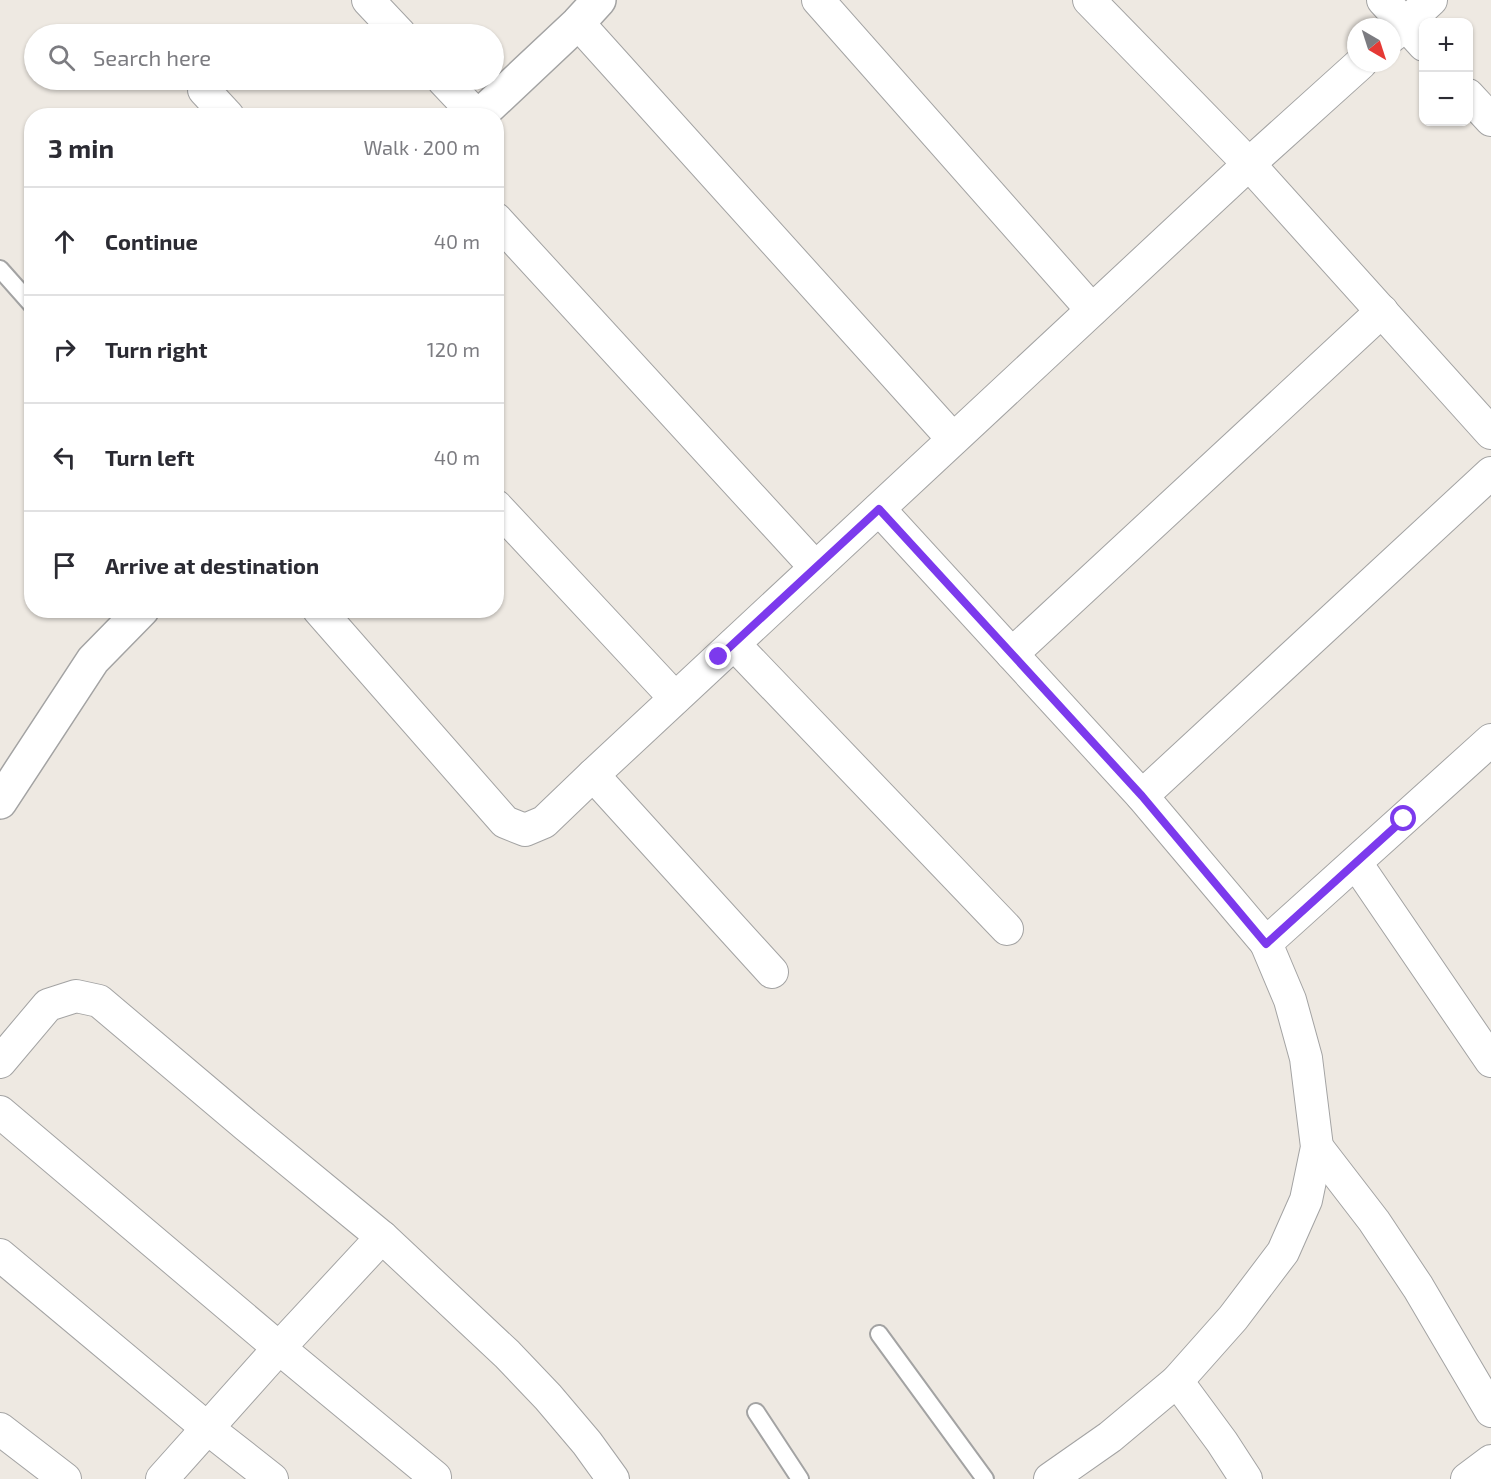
<!DOCTYPE html>
<html lang="en">
<head>
<meta charset="utf-8">
<style>
	:root { --surface:#fff; --page:#f2f2f3; --text:#2b2b33; --muted:#7c7c81; --line:#e1e1e2 }
	body { margin:0; font-family:"Exo 2",sans-serif; background:var(--page); color:var(--text) }
	.controls { position:absolute; right:18px; top:18px; display:grid; overflow:hidden; border-radius:12px; box-shadow:0 2px 4px #0004 }
	.controls button { width:54px; height:54px; display:grid; place-items:center; padding:0; border:0; border-bottom:2px solid var(--line); background:var(--surface); color:var(--text); font:30px sans-serif }
	.compass { position:absolute; left:1347px; top:18px; width:54px; height:54px; border-radius:50%; background:var(--surface); box-shadow:0 2px 4px #0004; rotate:141deg }
	.stop { position:absolute; width:18px; height:18px; margin:-14px; border:4px solid #7c3aed; border-radius:50%; background:#fff }
	.stop.end { background:#7c3aed; border-color:#fff; box-shadow:0 2px 6px #0008 }
	.list { margin:0; padding:0; list-style:none }
	h2 { display:flex; justify-content:space-between; align-items:center; height:78px; margin:0; padding:0 24px; font-size:26px }
	h2 small { font-size:20px; font-weight:400; color:var(--muted) }
	.list li { display:grid; grid-template-columns:39px 1fr auto; gap:18px; align-items:center; box-sizing:border-box; height:108px; padding:0 24px; border-top:2px solid var(--line) }
	.list b { display:block; font-size:22px; white-space:nowrap }
	.list em { font-size:20px; font-style:normal; color:var(--muted) }
	.icon { flex:none; width:33px; height:33px; fill:none; stroke:currentColor; stroke-width:2; stroke-linecap:round; stroke-linejoin:round }
	.map { position:relative; flex:none; width:1491px; height:1479px; overflow:hidden }
	.search { position:absolute; background:var(--surface); box-shadow:0 2px 4px #0004; left:24px; top:24px; width:480px; height:66px; display:flex; align-items:center; gap:15px; box-sizing:border-box; padding:0 21px; border-radius:33px; color:var(--muted); font-size:22px }
	.panel { position:absolute; background:var(--surface); box-shadow:0 2px 4px #0004; left:24px; top:108px; width:480px; height:510px; border-radius:24px }
	.map>svg:first-child { display:block }
	.lines { fill:none; stroke-linecap:round; stroke-linejoin:round }
	.service-casing { stroke:#a3a3a3; stroke-width:20 }
	.minor-casing { stroke:#a3a3a3; stroke-width:34 }
	.tertiary-casing { stroke:#a3a3a3; stroke-width:36 }
	.service { stroke:#fff; stroke-width:16 }
	.minor { stroke:#fff; stroke-width:32 }
	.tertiary { stroke:#fff; stroke-width:33 }
	.route { stroke:#7c3aed; stroke-width:8 }
</style>
</head>
<body>
<div class="map">
<svg width="1491" height="1479" viewBox="0 0 1491 1479">
	<rect width="100%" height="100%" fill="#eee9e2"/>
	<g class="lines">
		<!-- service casing -->
		<g class="service-casing">
			<g id="service">
				<polyline points="0,269 32,305"/>
				<polyline points="879,1334 985,1479"/>
				<polyline points="756,1412 800,1479"/>
			</g>
		</g>
		<!-- minor casing -->
		<g class="minor-casing">
			<g id="minor">
				<polyline points="368,0 400,34"/>
				<polyline points="818,0 1092,310"/>
				<polyline points="1089,0 1249,164 1491,433"/>
				<polyline points="1383,0 1424,45"/>
				<polyline points="578,23 953,439"/>
				<polyline points="1392,36 1431,0"/>
				<polyline points="443,80 477,116"/>
				<polyline points="204,90 228,116"/>
				<polyline points="1468,95 1491,120"/>
				<polyline points="496,219 815,567"/>
				<polyline points="496,506 675,698"/>
				<polyline points="879,509 1142,796 1266,943 1491,740"/>
				<polyline points="319,610 505,822 525,830 544,822 593,775 1249,164 1361,63"/>
				<polyline points="734,644 1007,929"/>
				<polyline points="1012,654 1382,311"/>
				<polyline points="593,775 772,972"/>
				<polyline points="1142,796 1491,473"/>
				<polyline points="1356,863 1491,1061"/>
				<polyline points="0,1062 48,1005 76,996 99,1001 247,1126 382,1237 507,1354 548,1397 587,1443 613,1479"/>
				<polyline points="0,1112 279,1348 435,1477"/>
				<polyline points="1317,1147 1374,1221 1418,1287 1491,1411"/>
				<polyline points="0,1255 207,1428 272,1479"/>
				<polyline points="1177,1381 1222,1442 1246,1479"/>
				<polyline points="0,1429 65,1479"/>
				<polyline points="162,1479 279,1348 382,1237"/>
				<polyline points="1050,1479 1110,1437 1177,1381 1233,1318 1283,1252 1306,1200 1317,1147 1306,1058 1290,1000 1266,943"/>
				<polyline points="1467,1479 1491,1461"/>
			</g>
		</g>
		<!-- tertiary casing -->
		<g class="tertiary-casing">
			<g id="tertiary">
				<polyline points="479,116 578,23 599,0"/>
				<polyline points="0,802 93,660 142,610"/>
			</g>
		</g>
		<!-- service -->
		<use href="#service" class="service"/>
		<!-- minor -->
		<use href="#minor" class="minor"/>
		<!-- tertiary -->
		<use href="#tertiary" class="tertiary"/>
	</g>
	<g class="lines">
		<!-- route -->
		<polyline class="route" points="719,657 879,509 1142,796 1266,944 1404,819"/>
	</g>
</svg>
<div class="controls">
<button>+</button>
<button>−</button>
</div>
<svg class="compass" viewBox="-18 -18 36 36"><path d="M0-13l5 13h-10z" fill="#e53935"/><path d="M0 13l5-13h-10z" fill="#7c7c81"/></svg>
<div class="stop" style="left:1404px;top:819px"></div>
<div class="stop end" style="left:719px;top:657px"></div>
<div class="search"><svg class="icon" aria-label="search" viewBox="0 0 24 24"><circle cx="10" cy="10" r="6"/><path d="M15 15l6 6"/></svg>Search here</div>
<section class="panel">
<h2>3 min<small>Walk · 200 m</small></h2>
<ul class="list">
<li><svg class="icon" aria-label="ahead" viewBox="0 0 24 24"><path d="M12 20V5M6 11l6-6 6 6"/></svg><div><b>Continue</b></div><em>40 m</em></li>
<li><svg class="icon" aria-label="right" viewBox="0 0 24 24"><path d="M7 20v-9h11M14 6l5 5-5 5"/></svg><div><b>Turn right</b></div><em>120 m</em></li>
<li><svg class="icon" aria-label="left" viewBox="0 0 24 24"><path d="M17 20v-9H6M10 6l-5 5 5 5"/></svg><div><b>Turn left</b></div><em>40 m</em></li>
<li><svg class="icon" aria-label="arrive" viewBox="0 0 24 24"><path d="M6 21V4h12l-3 4 3 4H6"/></svg><div><b>Arrive at destination</b></div></li>
</ul>
</section>
</div>
</body>
</html>
